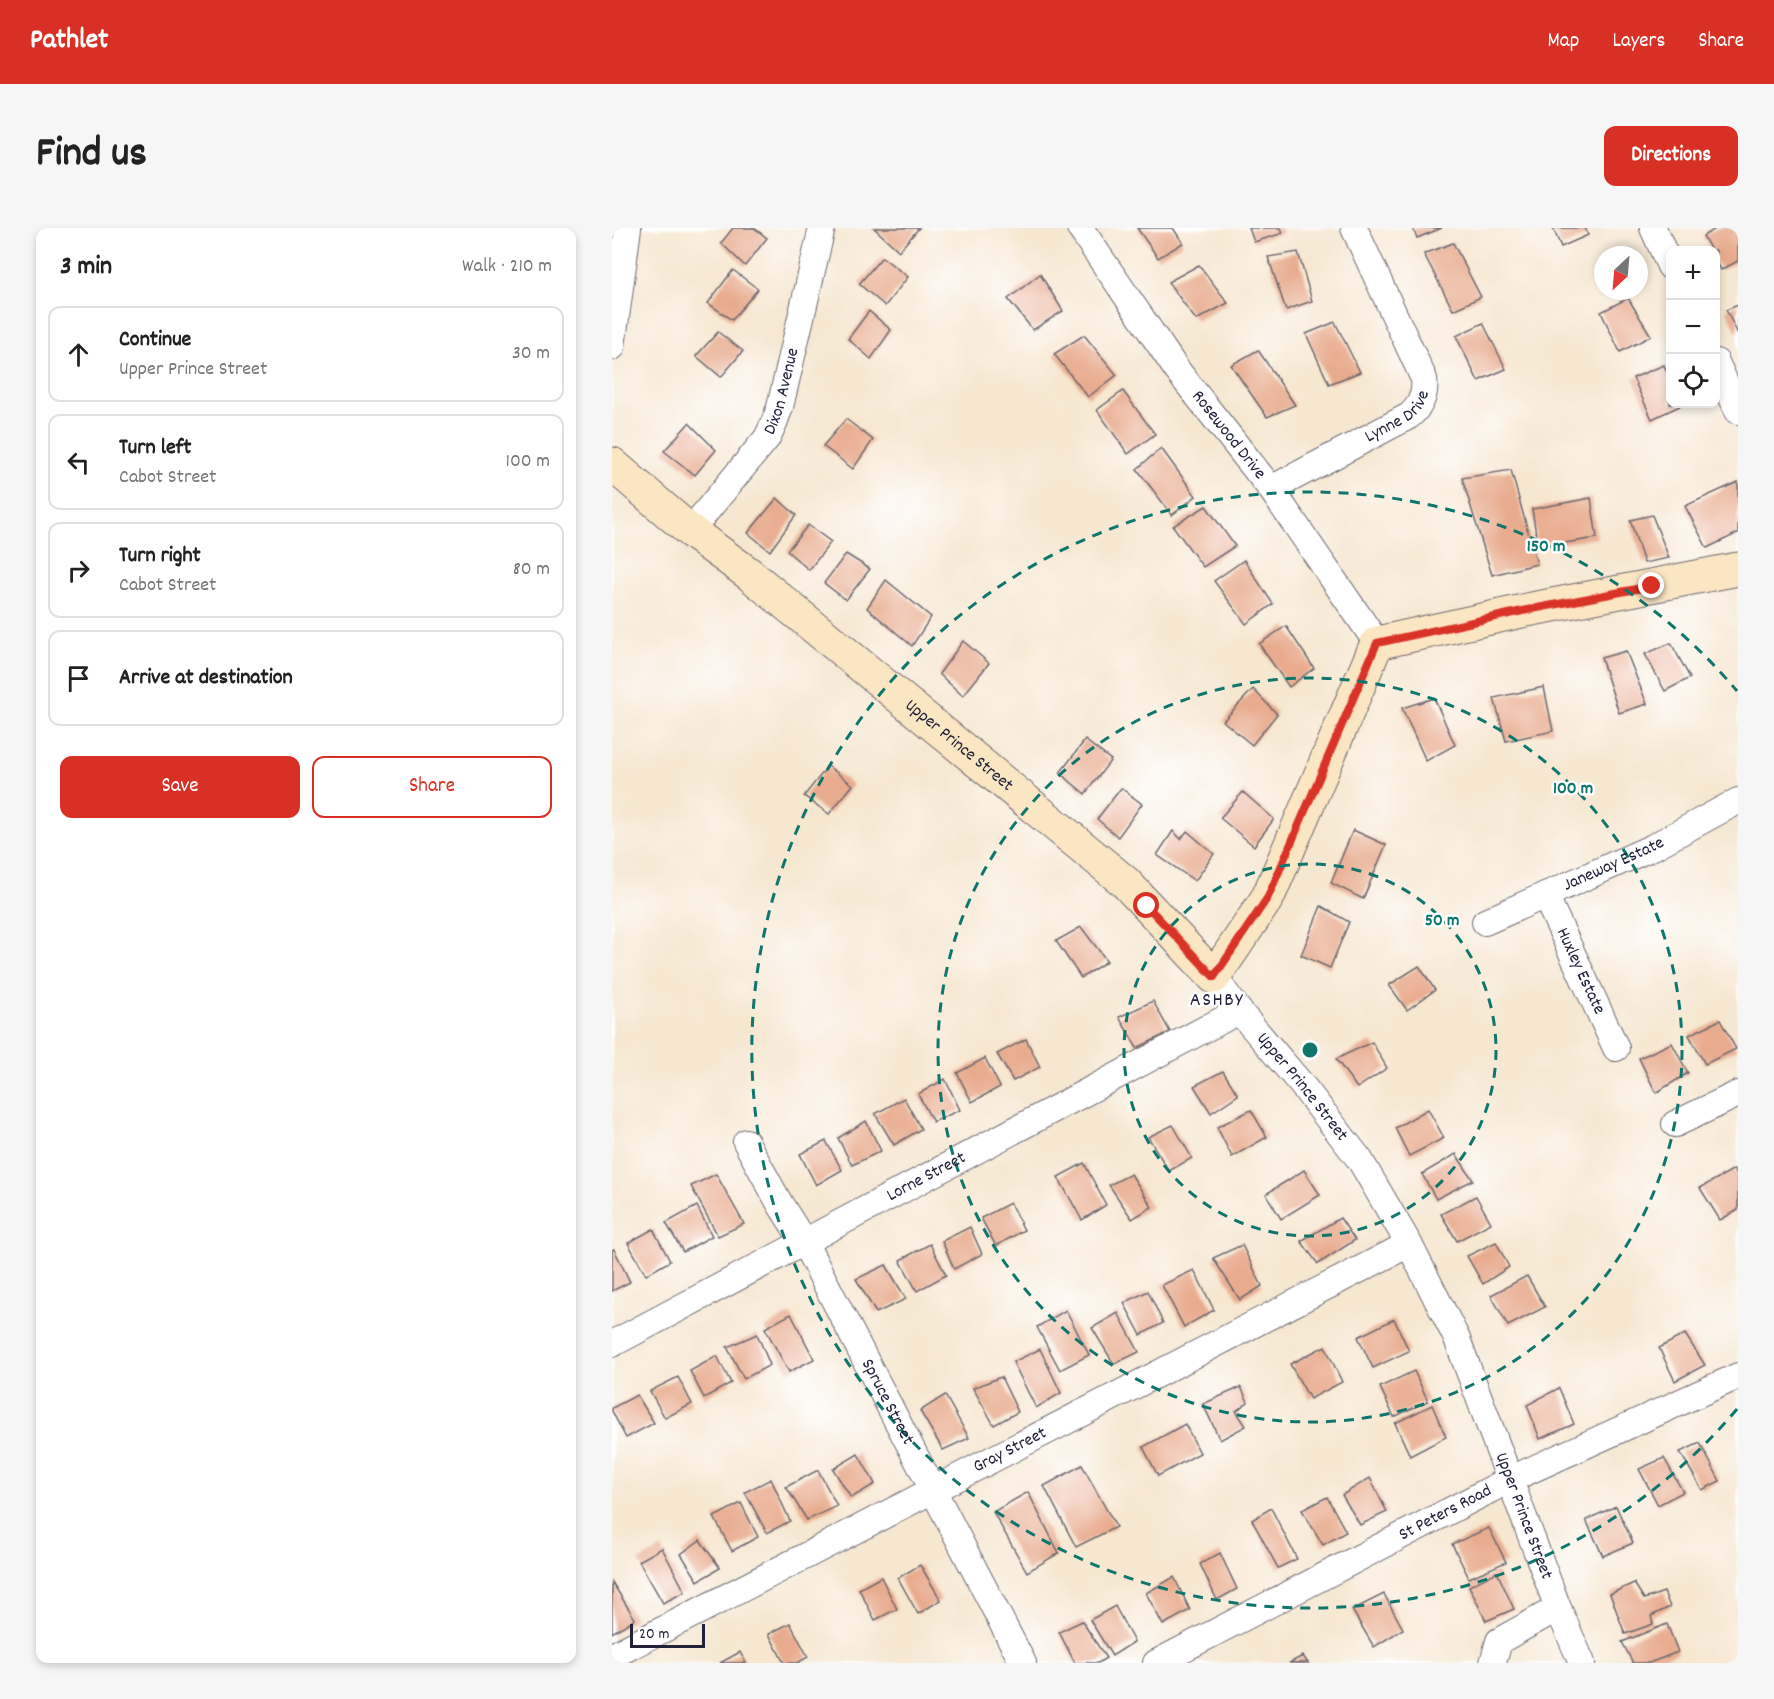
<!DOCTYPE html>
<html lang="en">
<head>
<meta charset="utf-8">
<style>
	:root { --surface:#fff; --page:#f6f6f6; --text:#222; --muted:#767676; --line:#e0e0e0; --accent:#d93025 }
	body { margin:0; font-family:Dekko,sans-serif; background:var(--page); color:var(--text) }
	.controls { position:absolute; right:18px; top:18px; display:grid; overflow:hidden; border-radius:12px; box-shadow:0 3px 9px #0003 }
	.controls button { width:54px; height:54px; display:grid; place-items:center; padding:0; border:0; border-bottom:2px solid var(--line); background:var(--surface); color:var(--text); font:30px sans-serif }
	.compass { position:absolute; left:982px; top:18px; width:54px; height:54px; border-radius:50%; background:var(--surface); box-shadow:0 3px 9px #0003; rotate:206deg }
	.scale { position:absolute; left:18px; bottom:15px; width:75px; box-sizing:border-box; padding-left:6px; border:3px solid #22223b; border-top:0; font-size:16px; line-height:21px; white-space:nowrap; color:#22223b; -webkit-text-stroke:4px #fff; paint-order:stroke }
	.stop { position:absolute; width:18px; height:18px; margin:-14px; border:4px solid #d93025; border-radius:50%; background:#fff }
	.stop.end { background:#d93025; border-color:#fff; box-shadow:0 2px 6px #0008 }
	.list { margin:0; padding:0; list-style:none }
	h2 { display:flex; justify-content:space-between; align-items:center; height:78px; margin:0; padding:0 24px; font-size:26px }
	h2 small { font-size:20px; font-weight:400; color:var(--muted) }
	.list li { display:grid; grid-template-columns:39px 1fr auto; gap:18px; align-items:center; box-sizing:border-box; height:96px; margin:0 12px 12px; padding:0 12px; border:2px solid var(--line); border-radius:12px }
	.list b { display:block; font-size:22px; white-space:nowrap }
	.list p { margin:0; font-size:20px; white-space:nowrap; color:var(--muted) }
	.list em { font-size:20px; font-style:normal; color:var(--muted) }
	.actions { display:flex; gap:12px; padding:18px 24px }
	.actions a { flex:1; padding:14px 0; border:2px solid var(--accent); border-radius:12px; text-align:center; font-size:21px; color:var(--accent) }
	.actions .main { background:var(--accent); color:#fff }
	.icon { flex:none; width:33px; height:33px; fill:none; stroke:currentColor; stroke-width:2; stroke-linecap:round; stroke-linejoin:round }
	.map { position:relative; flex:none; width:1126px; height:1435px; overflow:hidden; border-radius:12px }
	header { display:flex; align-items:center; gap:36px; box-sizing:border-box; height:84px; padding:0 30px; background:var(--accent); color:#fff }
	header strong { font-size:28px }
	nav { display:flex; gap:33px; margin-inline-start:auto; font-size:21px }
	.intro { display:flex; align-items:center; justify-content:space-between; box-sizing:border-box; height:144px; padding:0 36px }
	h1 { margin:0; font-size:42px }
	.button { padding:15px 27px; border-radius:12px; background:var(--accent); color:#fff; font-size:21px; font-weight:700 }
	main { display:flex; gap:36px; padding:0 36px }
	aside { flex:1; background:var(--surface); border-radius:12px; box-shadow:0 3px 9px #0003 }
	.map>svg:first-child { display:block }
	.building { fill:#e9ab8e }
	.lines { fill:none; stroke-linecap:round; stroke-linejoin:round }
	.street-casing { stroke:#6c676f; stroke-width:28 }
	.secondary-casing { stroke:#6c676f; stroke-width:35 }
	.street { stroke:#fff; stroke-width:26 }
	.secondary { stroke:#fbe6c4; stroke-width:33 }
	.route { stroke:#d93025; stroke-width:8 }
	.ring { fill:none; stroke:#0f766e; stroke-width:3; stroke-dasharray:10 8 }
	.labels { text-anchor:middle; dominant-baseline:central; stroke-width:5; stroke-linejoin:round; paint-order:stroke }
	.street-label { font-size:18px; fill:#22223b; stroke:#fff }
	.neighbourhood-label { font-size:20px; letter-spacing:1.5px; fill:#22223b; stroke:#fff }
	.centre { fill:#0f766e; stroke:#fff; stroke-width:3 }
	.ring-label { font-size:18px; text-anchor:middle; font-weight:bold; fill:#0f766e; stroke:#fff; stroke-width:5; stroke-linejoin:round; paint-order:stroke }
</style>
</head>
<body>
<header>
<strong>Pathlet</strong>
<nav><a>Map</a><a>Layers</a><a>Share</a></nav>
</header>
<div class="intro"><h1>Find us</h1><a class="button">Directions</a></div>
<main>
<aside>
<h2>3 min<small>Walk · 210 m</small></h2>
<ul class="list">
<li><svg class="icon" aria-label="ahead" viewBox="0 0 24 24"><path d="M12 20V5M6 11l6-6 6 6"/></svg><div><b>Continue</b><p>Upper Prince Street</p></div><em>30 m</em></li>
<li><svg class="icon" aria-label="left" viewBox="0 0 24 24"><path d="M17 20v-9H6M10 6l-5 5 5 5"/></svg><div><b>Turn left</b><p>Cabot Street</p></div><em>100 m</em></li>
<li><svg class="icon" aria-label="right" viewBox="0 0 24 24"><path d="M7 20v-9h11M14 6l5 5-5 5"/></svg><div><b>Turn right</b><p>Cabot Street</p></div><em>80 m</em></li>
<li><svg class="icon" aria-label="arrive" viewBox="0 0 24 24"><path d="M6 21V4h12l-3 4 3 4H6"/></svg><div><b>Arrive at destination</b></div></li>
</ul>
<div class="actions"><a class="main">Save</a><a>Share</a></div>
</aside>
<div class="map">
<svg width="1126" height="1435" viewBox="0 0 1126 1435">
	<rect width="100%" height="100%" fill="#fff"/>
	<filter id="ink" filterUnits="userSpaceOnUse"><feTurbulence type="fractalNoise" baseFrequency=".0167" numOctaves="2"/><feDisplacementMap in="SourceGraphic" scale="12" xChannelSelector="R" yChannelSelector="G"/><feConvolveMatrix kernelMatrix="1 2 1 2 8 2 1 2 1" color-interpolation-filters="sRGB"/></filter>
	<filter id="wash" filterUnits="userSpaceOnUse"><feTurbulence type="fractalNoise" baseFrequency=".008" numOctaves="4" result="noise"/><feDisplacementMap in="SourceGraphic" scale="24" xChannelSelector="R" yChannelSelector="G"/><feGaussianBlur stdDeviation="1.35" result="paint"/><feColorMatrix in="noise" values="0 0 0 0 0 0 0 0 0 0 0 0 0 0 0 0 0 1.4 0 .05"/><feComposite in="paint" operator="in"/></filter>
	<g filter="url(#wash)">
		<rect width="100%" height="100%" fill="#f6e7d0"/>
		<g id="blocks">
			<!-- building -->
			<g class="building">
				<polygon points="121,0 142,0 155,10 133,38 109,15"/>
				<polygon points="262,0 307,0 287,23"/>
				<polygon points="525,0 561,0 571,15 546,30"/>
				<polygon points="637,0 669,0 671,5 642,14"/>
				<polygon points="801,0 830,0 805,10"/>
				<polygon points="941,0 973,0 976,7 949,19"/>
				<polygon points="1105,0 1126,0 1126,33 1109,42 1104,32 1104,22 1099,22 1091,8"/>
				<polygon points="841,15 869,69 841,82 812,26"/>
				<polygon points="686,24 700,73 674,82 656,29"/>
				<polygon points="270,29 296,49 273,78 247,56"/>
				<polygon points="587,37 616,75 584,92 556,54"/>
				<polygon points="121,42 146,61 120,92 96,75"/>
				<polygon points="428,46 451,83 421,102 396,71"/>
				<polygon points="1016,70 1039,108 1008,124 989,84"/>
				<polygon points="1126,77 1126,106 1114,82"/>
				<polygon points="257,83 279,102 259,131 236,111"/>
				<polygon points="723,94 748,144 717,156 694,106"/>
				<polygon points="871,95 894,141 866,153 844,108"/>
				<polygon points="106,104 131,123 109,149 84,128"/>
				<polygon points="472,107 505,147 476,169 442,126"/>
				<polygon points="646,122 683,177 655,189 619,137"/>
				<polygon points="1052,137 1058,152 1058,176 1069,176 1070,177 1040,191 1021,150"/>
				<polygon points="511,163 543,206 516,226 485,182"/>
				<polygon points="234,191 261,212 241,241 211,218"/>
				<polygon points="77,195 104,222 83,247 52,223"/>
				<polygon points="549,220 584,268 560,287 525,241"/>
				<polygon points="899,242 925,336 880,347 850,250"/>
				<polygon points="1126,254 1126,305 1095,320 1073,278"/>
				<polygon points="165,270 184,287 158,323 136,305"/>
				<polygon points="979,270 985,310 926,319 920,281"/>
				<polygon points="594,278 623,318 591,339 561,298"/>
				<polygon points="1040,287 1057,330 1032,335 1018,292"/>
				<polygon points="196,297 219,314 197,342 175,323"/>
				<polygon points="234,326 258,341 234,372 212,355"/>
				<polygon points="632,332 661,376 634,396 602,353"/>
				<polygon points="274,352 319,389 300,418 255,380"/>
				<polygon points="674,398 702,440 677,459 647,416"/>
				<polygon points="351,413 377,435 351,468 327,446"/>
				<polygon points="1059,415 1078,450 1053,463 1033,426"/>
				<polygon points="1014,423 1035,476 1007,485 989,430"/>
				<polygon points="932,459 941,503 894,513 882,470"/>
				<polygon points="641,461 665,486 640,517 611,493"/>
				<polygon points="822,470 843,517 814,533 790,480"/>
				<polygon points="473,512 499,532 473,566 448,545"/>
				<polygon points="216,538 241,557 217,586 192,568"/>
				<polygon points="509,560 530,576 506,609 485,591"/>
				<polygon points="631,564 662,591 642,618 608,590"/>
				<polygon points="741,602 774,617 751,671 719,655"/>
				<polygon points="561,603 569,611 575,603 602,626 583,653 545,627"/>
				<polygon points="709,678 737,694 718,740 689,727"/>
				<polygon points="469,699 495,733 469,750 444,713"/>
				<polygon points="807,738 823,762 795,782 777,757"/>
				<polygon points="541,773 558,804 525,820 507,789"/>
				<polygon points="1108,792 1124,821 1093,836 1077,807"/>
				<polygon points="414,811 428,839 401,853 385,826"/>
				<polygon points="760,814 775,840 745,860 724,831"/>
				<polygon points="1060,815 1076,845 1044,865 1027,830"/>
				<polygon points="373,830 388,859 360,874 345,845"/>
				<polygon points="611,843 626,867 599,885 582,858"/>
				<polygon points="333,851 348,882 321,894 306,866"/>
				<polygon points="292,870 309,901 282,917 263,886"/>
				<polygon points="816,881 832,910 797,928 783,900"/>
				<polygon points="639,882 655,909 620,929 605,899"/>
				<polygon points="254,893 269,923 240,937 226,910"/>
				<polygon points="561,897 580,930 557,943 536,909"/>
				<polygon points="214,913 230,942 204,957 188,926"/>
				<polygon points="844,926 861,952 824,971 810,946"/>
				<polygon points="472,935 494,977 470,992 446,949"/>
				<polygon points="1122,941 1126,948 1126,982 1108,992 1088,960"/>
				<polygon points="692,942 708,967 669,991 654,966"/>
				<polygon points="104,946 132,996 106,1008 79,958"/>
				<polygon points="519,946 540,979 520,991 497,957"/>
				<polygon points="864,968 879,995 845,1013 829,986"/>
				<polygon points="398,975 412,1002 384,1018 369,990"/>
				<polygon points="85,978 100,1008 71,1024 54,995"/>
				<polygon points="728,990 743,1012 706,1036 689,1013"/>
				<polygon points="358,999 370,1026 342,1041 330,1013"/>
				<polygon points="41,1001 58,1033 34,1047 16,1015"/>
				<polygon points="884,1014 897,1039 871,1056 855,1028"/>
				<polygon points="318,1016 334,1047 305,1063 288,1032"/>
				<polygon points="630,1017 650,1058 628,1072 601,1030"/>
				<polygon points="2,1021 18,1054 0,1063 0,1022"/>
				<polygon points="274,1037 294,1071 264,1085 244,1051"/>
				<polygon points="582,1042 602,1082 572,1099 550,1057"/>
				<polygon points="915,1048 933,1079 896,1098 879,1067"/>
				<polygon points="536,1063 551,1095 529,1107 512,1075"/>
				<polygon points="454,1082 477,1127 448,1142 425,1099"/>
				<polygon points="506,1085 527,1124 502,1136 480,1100"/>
				<polygon points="179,1086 202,1131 177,1144 153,1100"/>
				<polygon points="782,1091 797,1123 761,1140 746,1109"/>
				<polygon points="145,1106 158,1137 132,1151 115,1119"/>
				<polygon points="1073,1106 1093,1137 1063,1153 1047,1120"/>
				<polygon points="713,1118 730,1154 698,1171 678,1136"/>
				<polygon points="428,1121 449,1165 424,1180 401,1134"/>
				<polygon points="105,1128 119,1155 92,1170 78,1143"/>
				<polygon points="802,1143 816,1173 782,1189 768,1159"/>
				<polygon points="66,1149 80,1176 53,1190 38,1163"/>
				<polygon points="389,1149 406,1184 382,1197 361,1160"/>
				<polygon points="629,1159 636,1174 624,1183 634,1198 608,1212 591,1176"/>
				<polygon points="947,1160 962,1196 928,1211 915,1177"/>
				<polygon points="25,1167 42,1195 14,1210 0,1183 0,1180"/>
				<polygon points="333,1167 357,1210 331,1222 308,1183"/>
				<polygon points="820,1177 834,1209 798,1228 783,1195"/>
				<polygon points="573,1196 588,1225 546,1248 531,1219"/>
				<polygon points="1088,1215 1108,1253 1090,1262 1068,1224"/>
				<polygon points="246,1226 263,1256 239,1270 221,1241"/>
				<polygon points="1052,1230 1071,1264 1046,1277 1027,1241"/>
				<polygon points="470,1237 504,1299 464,1319 432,1258"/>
				<polygon points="206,1242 225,1278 195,1292 174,1259"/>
				<polygon points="758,1250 775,1284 748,1297 730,1267"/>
				<polygon points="159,1251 178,1293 155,1305 133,1264"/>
				<polygon points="416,1264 447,1325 415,1344 381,1284"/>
				<polygon points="715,1269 734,1304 711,1317 690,1282"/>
				<polygon points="129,1275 146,1309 120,1323 102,1289"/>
				<polygon points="1004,1278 1021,1315 991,1328 974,1292"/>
				<polygon points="659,1280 685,1331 666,1340 640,1292"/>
				<polygon points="877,1300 894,1334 857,1350 840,1316"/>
				<polygon points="88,1312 108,1340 86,1353 69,1326"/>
				<polygon points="50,1320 73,1364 51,1375 27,1333"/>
				<polygon points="608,1325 625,1361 605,1372 588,1336"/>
				<polygon points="308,1337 329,1372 306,1386 286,1350"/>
				<polygon points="885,1344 902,1381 874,1393 857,1358"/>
				<polygon points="269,1349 285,1381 263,1392 247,1361"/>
				<polygon points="562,1349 578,1382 551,1397 534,1365"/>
				<polygon points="0,1354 23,1391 0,1405"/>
				<polygon points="1022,1355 1032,1371 1052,1364 1058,1379 1039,1388 1041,1396 1013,1406 998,1366"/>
				<polygon points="772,1366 791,1401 762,1419 740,1382"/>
				<polygon points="503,1378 522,1414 500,1428 478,1392"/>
				<polygon points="470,1393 494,1430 486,1435 463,1435 447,1404"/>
				<polygon points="178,1395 196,1429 185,1435 172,1435 157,1406"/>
				<polygon points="1055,1396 1066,1424 1037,1435 1021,1435 1010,1414"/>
				<polygon points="128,1424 134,1435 108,1435"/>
				<polygon points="691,1428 696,1435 677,1435"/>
			</g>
		</g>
	</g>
	<g filter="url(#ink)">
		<use href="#blocks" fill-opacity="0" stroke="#6c676f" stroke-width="1.5"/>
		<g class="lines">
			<!-- street casing -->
			<g class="street-casing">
				<g id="street">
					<path id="s1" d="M468 0 565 142 659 261 765 415"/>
					<polyline points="1041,0 1058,38"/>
					<polyline points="0,119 16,0"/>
					<polyline points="1104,134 1126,183"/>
					<path id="s2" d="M659 261 797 188C809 178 814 166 812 151L742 0"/>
					<path id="s3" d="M78 303 155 210 162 195 168 179 210 0"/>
					<path id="s4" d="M933 667 1004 820"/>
					<path id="s5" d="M873 694 1041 619 1126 573"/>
					<path id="s6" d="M602 749 627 783 690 857 748 932 797 1016 845 1111 946 1380 970 1435"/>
					<polyline points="1063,896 1126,866"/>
					<path id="s7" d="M134 914 168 976 192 1014 411 1435"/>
					<path id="s8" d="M0 1116 627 783"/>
					<path id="s9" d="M0 1428 797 1016"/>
					<path id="s10" d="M544 1435 899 1251 1126 1148"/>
					<polyline points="881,1435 887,1413 946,1380"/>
				</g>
			</g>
			<!-- secondary casing -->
			<g class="secondary-casing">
				<g id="secondary">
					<path id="s11" d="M0 236 78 303 136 345 513 654 602 749 656 669 765 415 915 382 1126 341"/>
				</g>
			</g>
			<!-- street -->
			<use href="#street" class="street"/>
			<!-- secondary -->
			<use href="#secondary" class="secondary"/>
		</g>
	</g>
	<g class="lines" filter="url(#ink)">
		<!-- route -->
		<polyline class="route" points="535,678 602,749 656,669 765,415 915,382 1040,358"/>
	</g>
	<!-- distance rings -->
	<g class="ring">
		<circle cx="698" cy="822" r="186"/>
		<circle cx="698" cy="822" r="372"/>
		<path d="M1125 1181A558 558 0 1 1 1125 463"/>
	</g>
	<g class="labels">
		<!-- street labels -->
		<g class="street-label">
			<text stroke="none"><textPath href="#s3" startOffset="170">Dixon Avenue</textPath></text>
			<text stroke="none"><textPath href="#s2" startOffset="147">Lynne Drive</textPath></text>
			<text stroke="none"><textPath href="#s1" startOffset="255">Rosewood Drive</textPath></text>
			<text stroke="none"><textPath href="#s11" startOffset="447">Upper Prince Street</textPath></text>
			<text stroke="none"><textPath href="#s5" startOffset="141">Janeway Estate</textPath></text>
			<text stroke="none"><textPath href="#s4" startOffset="84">Huxley Estate</textPath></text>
			<text stroke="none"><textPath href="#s6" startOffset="141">Upper Prince Street</textPath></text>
			<text stroke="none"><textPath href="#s8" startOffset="356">Lorne Street</textPath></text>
			<text stroke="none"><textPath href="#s7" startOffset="296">Spruce Street</textPath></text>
			<text stroke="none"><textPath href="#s9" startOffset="448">Gray Street</textPath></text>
			<text stroke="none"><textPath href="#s10" startOffset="326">St Peters Road</textPath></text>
			<text stroke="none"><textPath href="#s6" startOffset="627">Upper Prince Street</textPath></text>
		</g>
		<!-- neighbourhood labels -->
		<g class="neighbourhood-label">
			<text x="605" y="773">ASHBY</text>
		</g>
	</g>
	<circle cx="698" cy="822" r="9" class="centre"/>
	<g class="ring-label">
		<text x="934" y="323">150 m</text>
		<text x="961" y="565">100 m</text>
		<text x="830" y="697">50 m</text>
	</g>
</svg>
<div class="controls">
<button>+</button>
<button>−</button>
<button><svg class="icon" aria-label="locate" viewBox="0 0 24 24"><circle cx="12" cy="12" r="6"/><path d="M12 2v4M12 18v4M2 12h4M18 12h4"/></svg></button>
</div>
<svg class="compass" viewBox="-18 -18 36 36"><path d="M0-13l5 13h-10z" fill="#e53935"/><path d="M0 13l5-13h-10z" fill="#767676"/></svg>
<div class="scale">20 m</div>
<div class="stop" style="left:535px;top:678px"></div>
<div class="stop end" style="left:1040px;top:358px"></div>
</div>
</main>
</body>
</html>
